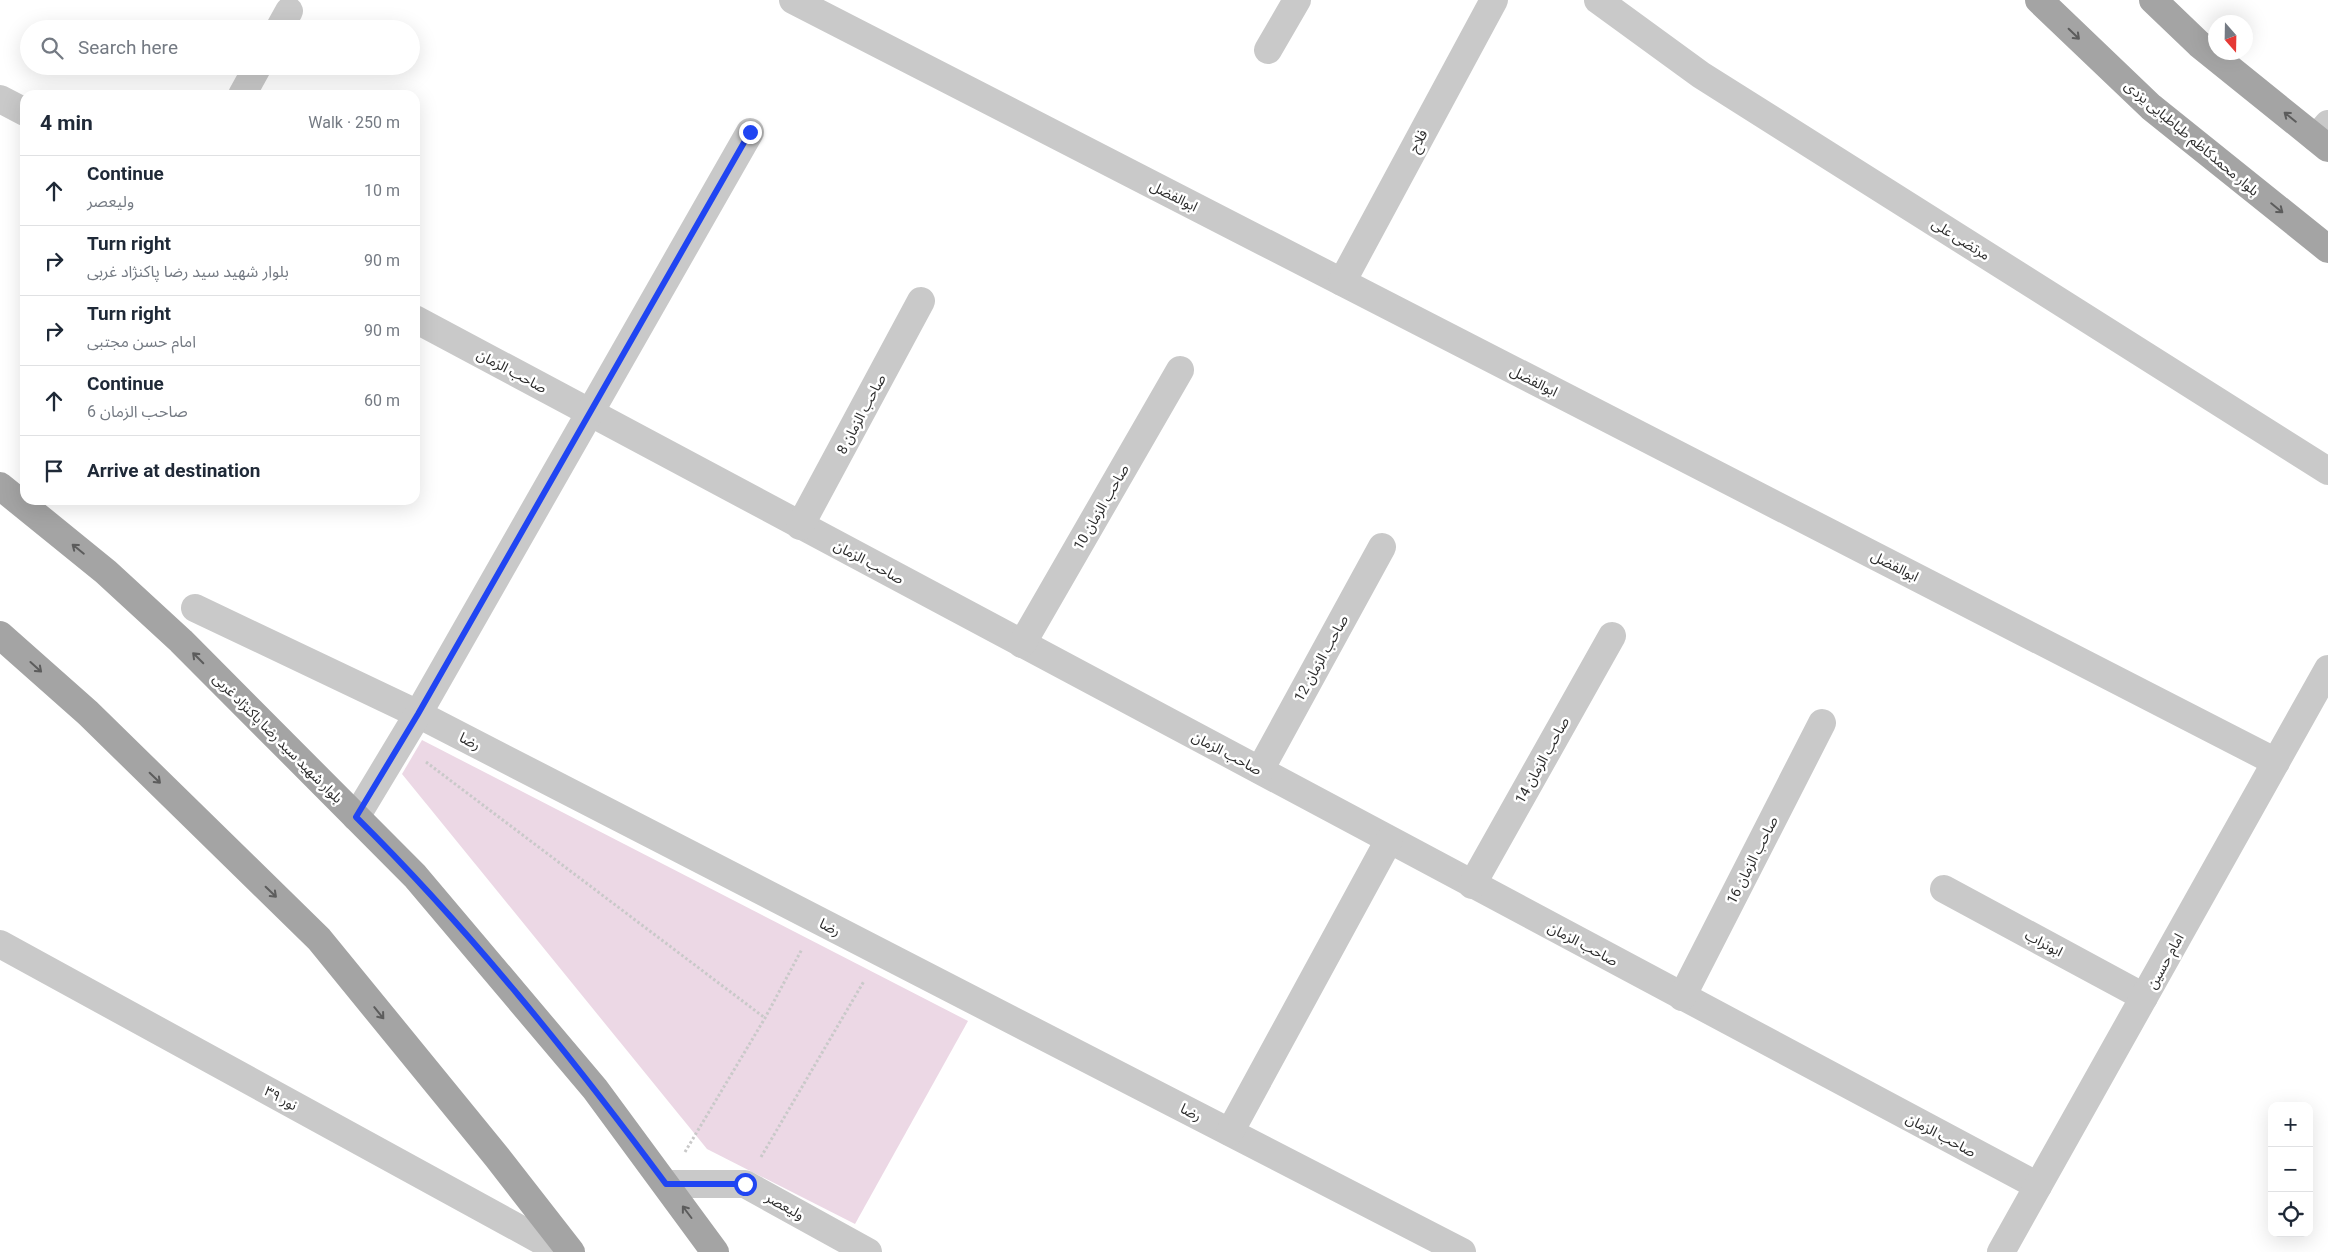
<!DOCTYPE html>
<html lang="en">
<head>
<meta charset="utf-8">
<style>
	:root { --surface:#fff; --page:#f6f6f7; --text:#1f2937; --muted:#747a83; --line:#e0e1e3 }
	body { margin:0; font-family:Roboto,"Noto Sans Arabic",sans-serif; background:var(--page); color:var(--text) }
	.controls { position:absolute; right:15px; bottom:15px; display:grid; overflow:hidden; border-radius:10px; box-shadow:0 5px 20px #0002 }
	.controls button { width:45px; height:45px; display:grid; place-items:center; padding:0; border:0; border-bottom:1px solid var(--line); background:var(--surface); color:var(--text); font:25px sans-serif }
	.compass { position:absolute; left:2208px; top:15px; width:45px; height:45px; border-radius:50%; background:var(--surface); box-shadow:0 5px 20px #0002; rotate:160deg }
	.stop { position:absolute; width:15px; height:15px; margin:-11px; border:4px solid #2045f2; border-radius:50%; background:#fff }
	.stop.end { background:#2045f2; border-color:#fff; box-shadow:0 1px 5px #0008 }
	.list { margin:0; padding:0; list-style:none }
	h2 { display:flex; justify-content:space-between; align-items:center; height:65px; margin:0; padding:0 20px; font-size:21px }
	h2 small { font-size:16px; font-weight:400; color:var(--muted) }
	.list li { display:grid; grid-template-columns:32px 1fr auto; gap:15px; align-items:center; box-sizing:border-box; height:70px; padding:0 20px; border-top:1px solid var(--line) }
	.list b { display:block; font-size:19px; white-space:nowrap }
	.list p { margin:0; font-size:16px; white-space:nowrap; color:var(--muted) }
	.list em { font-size:16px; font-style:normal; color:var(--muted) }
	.icon { flex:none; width:28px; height:28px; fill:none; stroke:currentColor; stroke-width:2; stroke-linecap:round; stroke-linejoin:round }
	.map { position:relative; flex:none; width:2328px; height:1252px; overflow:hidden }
	.search { position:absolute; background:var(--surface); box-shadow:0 5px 20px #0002; left:20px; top:20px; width:400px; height:55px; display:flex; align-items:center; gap:12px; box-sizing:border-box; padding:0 18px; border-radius:28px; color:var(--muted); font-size:19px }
	.panel { position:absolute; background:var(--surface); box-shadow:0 5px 20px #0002; left:20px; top:90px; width:400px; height:415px; border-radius:15px }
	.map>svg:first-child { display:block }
	.green { fill:#ecd8e5 }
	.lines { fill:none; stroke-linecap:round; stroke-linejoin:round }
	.path { stroke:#c9c9c9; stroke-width:3; stroke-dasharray:2.5 2.5; stroke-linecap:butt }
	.minor { stroke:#c9c9c9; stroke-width:28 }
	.major { stroke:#a4a4a4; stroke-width:28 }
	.oneway { stroke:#5c5c5c }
	.route { stroke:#2045f2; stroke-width:6 }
	.labels { text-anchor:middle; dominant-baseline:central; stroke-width:5; stroke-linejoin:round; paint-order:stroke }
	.street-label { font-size:14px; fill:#2c2c2c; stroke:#fff }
</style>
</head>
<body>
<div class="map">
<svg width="2328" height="1252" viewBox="0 0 2328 1252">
	<rect width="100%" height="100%" fill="#fff"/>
	<!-- green -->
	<polygon class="green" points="422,740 968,1021 855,1224 707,1149 402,774"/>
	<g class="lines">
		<!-- path -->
		<g class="path">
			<polyline points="426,762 765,1018"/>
			<polyline points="685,1152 765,1018 802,949"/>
			<polyline points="761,1157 864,981"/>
		</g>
		<!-- minor -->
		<g class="minor">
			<polyline points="793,0 2276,762"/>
			<polyline points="1598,0 1701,75 2328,471"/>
			<polyline points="279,29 289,11"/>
			<polyline points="1268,50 1297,0"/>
			<polyline points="242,95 258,66"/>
			<polyline points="0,99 25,112"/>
			<polyline points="2316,138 2328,124"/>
			<polyline points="1342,282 1494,0"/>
			<polyline points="415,319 2038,1186"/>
			<polyline points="800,526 921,301"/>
			<polyline points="195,608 418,714 1462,1252"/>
			<polyline points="1022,644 1180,370"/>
			<polyline points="1260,770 1382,547"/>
			<polyline points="356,817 418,714 750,132"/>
			<polyline points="1472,885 1612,636"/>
			<polyline points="1944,889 2144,997"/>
			<polyline points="0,944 562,1252"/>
			<polyline points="1682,997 1822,723"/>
			<polyline points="1230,1132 1389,840"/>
			<polyline points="666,1184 745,1184 868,1252"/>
			<polyline points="2001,1252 2328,669"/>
		</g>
		<!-- major -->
		<g class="major">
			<polyline points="2039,0 2151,107 2328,249"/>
			<polyline points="2153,0 2199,44 2328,148"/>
			<polyline points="0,486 106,572 181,641 415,876 595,1089 715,1252"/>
			<polyline points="0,635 88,713 319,939 497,1157 571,1252"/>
		</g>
	</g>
	<!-- one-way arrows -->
	<defs><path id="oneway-shaft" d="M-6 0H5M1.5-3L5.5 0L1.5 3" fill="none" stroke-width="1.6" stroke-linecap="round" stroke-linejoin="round" transform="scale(1.25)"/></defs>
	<g class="oneway">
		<use href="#oneway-shaft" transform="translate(2074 34) rotate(44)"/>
		<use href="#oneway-shaft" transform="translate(2290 117) rotate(-141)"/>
		<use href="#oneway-shaft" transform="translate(2277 208) rotate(39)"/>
		<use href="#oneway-shaft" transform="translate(78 549) rotate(-141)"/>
		<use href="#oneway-shaft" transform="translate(198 658) rotate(-135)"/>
		<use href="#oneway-shaft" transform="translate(36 667) rotate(42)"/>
		<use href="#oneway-shaft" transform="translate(155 778) rotate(44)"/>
		<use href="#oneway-shaft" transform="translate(271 892) rotate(44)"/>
		<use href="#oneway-shaft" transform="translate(379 1013) rotate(51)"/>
		<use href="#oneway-shaft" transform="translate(687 1212) rotate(-127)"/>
	</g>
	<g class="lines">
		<!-- route -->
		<path class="route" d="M745 1184H666C571 1056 469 929 356 817L418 714 750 132"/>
	</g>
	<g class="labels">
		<!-- street labels -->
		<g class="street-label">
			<text transform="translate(2192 138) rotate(40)">بلوار محمدکاظم طباطبایی یزدی</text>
			<text transform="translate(1418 141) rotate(-62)">فلاح</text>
			<text transform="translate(1174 196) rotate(27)">ابوالفضل</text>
			<text transform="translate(1961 239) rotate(32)">مرتضی علی</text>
			<text transform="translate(512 371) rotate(28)">صاحب الزمان</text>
			<text transform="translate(1534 381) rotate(27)">ابوالفضل</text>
			<text transform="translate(861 414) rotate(-62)">صاحب الزمان 8</text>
			<text transform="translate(1101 507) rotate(-60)">صاحب الزمان 10</text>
			<text transform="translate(869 562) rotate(28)">صاحب الزمان</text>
			<text transform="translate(1895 566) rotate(27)">ابوالفضل</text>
			<text transform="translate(1321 658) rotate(-61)">صاحب الزمان 12</text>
			<text transform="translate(278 738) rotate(45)">بلوار شهید سید رضا پاکنژاد غربی</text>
			<text transform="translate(470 741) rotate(27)">رضا</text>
			<text transform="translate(1227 753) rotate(28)">صاحب الزمان</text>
			<text transform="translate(1542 760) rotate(-61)">صاحب الزمان 14</text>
			<text transform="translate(1752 860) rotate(-63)">صاحب الزمان 16</text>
			<text transform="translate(830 927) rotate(27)">رضا</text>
			<text transform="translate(2044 943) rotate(28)">ابوتراب</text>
			<text transform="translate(1583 944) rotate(28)">صاحب الزمان</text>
			<text transform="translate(2165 961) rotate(-61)">امام حسین</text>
			<text transform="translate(281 1098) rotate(29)">نور ۳۹</text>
			<text transform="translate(1191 1112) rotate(27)">رضا</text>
			<text transform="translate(1941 1135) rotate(28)">صاحب الزمان</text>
			<text transform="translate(785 1206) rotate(29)">ولیعصر</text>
		</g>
	</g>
</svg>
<div class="controls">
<button>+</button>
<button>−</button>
<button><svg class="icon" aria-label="locate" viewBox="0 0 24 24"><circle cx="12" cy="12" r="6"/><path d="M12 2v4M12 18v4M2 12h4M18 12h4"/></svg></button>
</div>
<svg class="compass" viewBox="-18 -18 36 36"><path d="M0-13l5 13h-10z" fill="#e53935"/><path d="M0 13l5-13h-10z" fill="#747a83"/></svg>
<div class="stop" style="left:745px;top:1184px"></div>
<div class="stop end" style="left:750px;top:132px"></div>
<div class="search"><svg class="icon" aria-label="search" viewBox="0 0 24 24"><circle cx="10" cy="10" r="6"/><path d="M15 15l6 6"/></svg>Search here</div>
<section class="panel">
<h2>4 min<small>Walk · 250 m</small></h2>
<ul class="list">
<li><svg class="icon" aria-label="ahead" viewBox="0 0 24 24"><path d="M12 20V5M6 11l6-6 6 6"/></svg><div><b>Continue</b><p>ولیعصر</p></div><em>10 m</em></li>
<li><svg class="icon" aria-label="right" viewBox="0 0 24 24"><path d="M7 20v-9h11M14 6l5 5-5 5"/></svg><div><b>Turn right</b><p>بلوار شهید سید رضا پاکنژاد غربی</p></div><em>90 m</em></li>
<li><svg class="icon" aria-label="right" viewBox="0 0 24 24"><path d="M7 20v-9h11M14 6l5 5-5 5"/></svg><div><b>Turn right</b><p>امام حسن مجتبی</p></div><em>90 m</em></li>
<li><svg class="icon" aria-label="ahead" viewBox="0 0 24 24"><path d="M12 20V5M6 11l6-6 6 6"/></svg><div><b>Continue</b><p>صاحب الزمان 6</p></div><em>60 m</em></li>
<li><svg class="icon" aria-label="arrive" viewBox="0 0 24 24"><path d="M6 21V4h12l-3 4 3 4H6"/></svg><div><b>Arrive at destination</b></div></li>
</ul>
</section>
</div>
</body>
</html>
